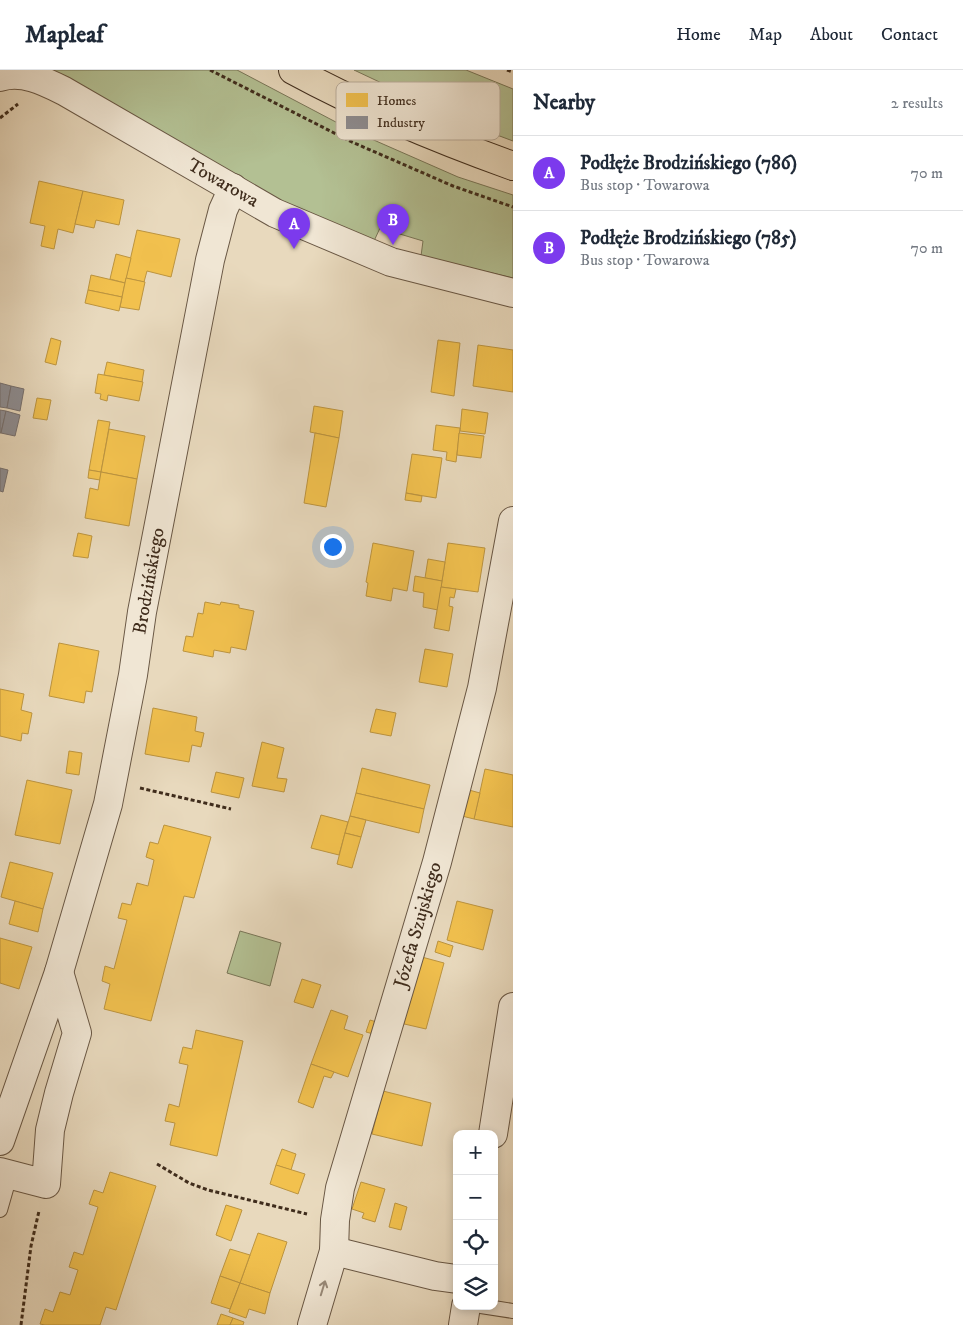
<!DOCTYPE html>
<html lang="en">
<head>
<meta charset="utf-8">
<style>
	:root { --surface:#fff; --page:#f6f6f7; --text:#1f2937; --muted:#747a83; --line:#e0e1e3; --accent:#7c3aed }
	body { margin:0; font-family:"IM FELL DW Pica",serif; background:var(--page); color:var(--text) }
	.controls { position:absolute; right:15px; bottom:15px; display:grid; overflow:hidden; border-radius:10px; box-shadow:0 2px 8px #0003 }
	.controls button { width:45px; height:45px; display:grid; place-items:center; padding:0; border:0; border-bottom:1px solid var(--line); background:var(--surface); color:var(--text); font:25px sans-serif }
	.you { position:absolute; left:332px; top:476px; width:18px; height:18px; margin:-12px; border:4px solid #fff; border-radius:50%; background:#1a73e8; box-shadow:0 0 0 8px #1a73e833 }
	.badge { display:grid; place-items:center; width:32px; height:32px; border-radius:50%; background:var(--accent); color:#fff; font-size:16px; font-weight:700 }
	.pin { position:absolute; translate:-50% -41px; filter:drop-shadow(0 1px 2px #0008) }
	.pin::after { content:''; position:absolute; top:26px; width:18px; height:15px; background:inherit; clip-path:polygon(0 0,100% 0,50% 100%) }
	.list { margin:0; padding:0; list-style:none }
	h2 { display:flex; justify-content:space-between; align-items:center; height:65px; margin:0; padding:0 20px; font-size:21px }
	h2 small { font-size:16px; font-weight:400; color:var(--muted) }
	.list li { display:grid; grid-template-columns:32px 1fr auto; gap:15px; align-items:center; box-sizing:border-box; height:75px; padding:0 20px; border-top:1px solid var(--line) }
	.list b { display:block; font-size:19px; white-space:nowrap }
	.list p { margin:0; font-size:16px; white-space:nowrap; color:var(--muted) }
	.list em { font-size:16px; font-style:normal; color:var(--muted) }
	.icon { flex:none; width:28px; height:28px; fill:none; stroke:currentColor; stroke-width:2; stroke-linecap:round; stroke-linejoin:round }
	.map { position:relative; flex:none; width:513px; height:1255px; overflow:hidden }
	header { display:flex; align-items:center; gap:30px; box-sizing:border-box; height:70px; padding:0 25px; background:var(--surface); border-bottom:1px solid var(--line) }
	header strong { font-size:24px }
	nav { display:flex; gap:28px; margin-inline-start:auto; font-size:18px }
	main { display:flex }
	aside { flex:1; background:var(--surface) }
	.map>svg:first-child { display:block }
	.green { fill:#b3c093; stroke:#797658 }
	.homes { fill:#f2c14e; stroke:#bc943f }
	.industry { fill:#8d8d92; stroke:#76706f }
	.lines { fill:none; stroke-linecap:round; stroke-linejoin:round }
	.lane-casing { stroke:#695744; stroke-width:16 }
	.street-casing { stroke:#695744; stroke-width:30 }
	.primary-casing { stroke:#3f2c1c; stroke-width:30 }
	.path { stroke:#3f2c1c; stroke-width:3; stroke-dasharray:4 2.5; stroke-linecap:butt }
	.lane { stroke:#f0e6d4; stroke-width:14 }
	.street { stroke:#f0e6d4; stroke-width:28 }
	.primary { stroke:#e8d9bd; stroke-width:28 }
	.oneway { stroke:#988978 }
	.labels { text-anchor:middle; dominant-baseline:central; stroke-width:5; stroke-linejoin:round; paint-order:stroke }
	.street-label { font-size:19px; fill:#3f2c1c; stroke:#f0e6d4 }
	.key { fill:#f0e6d4; stroke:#bbae9d; stroke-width:1 }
	.key-label { font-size:14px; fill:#3f2c1c }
</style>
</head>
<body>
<header>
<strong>Mapleaf</strong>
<nav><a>Home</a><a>Map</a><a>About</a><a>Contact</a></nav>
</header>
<main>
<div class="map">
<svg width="513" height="1255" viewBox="0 0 513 1255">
	<rect width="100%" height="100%" fill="#e8d9bd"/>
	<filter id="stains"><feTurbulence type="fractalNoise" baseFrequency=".004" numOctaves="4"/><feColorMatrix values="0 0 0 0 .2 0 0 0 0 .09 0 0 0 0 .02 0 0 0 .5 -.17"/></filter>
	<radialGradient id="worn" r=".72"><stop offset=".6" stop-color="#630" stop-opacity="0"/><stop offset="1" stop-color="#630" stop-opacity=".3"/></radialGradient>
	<!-- green -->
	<g class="green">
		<polygon points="50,0 237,0 351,60 458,107 513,125 513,208 421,186 423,171 380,158 374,171 295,138 234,107 68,7"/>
		<polygon points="354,0 466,0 513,19 513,71 473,56"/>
		<polygon points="240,861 281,873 270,916 227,903"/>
	</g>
	<!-- homes -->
	<g class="homes">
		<polygon points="39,111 83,121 73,163 58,159 54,179 41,176 45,156 30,153"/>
		<polygon points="83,121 124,130 119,155 96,150 94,158 75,154"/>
		<polygon points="137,160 180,169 171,207 147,201 144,212 126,208"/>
		<polygon points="116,184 131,188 125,213 110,209"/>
		<polygon points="91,205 125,213 122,227 88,220"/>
		<polygon points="126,208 145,212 139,240 120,237"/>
		<polygon points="88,220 122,227 119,241 85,233"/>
		<polygon points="51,268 61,271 56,295 45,292"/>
		<polygon points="438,270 460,273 454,326 431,322"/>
		<polygon points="478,275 513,280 513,322 473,316"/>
		<polygon points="107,292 144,300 142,312 104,305"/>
		<polygon points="98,304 143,312 139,331 108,325 107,331 100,329 101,324 95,323"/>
		<polygon points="37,328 51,330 47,350 33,348"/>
		<polygon points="314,336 343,341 339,368 310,362"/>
		<polygon points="462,339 488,343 485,364 460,361"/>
		<polygon points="98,350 110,352 101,402 89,400"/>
		<polygon points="436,355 460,358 456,392 446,390 447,382 433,380"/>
		<polygon points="109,359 145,366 137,409 101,402"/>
		<polygon points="315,363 339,368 326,437 304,433"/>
		<polygon points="459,363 484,366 481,388 457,385"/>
		<polygon points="412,384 442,388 436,428 406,423"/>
		<polygon points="89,400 101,402 100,410 88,408"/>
		<polygon points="101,402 137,409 129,456 85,448 90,418 98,420"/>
		<polygon points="406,423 422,426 421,432 405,430"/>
		<polygon points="78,463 92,466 88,488 73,486"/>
		<polygon points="373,473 414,481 407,521 393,518 391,531 366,526 368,513 366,512"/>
		<polygon points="448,473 485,478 478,522 441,517"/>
		<polygon points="428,489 445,492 442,511 425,508"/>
		<polygon points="415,506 442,511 438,540 423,537 424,523 413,521"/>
		<polygon points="441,517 456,519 454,528 450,527 449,536 453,537 449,561 434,558"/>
		<polygon points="205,532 220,535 221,532 239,535 239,538 254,541 246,580 231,577 230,583 214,580 213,587 183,581 186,566 193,567 198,543 203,544"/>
		<polygon points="59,573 99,581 92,622 86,621 84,633 49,626"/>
		<polygon points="425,579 453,584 447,617 419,612"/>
		<polygon points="0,619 24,624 21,640 32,643 28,664 22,663 21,671 0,666"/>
		<polygon points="153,638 197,647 195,661 204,663 201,677 192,675 189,692 145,684"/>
		<polygon points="376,639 396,643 391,666 370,662"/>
		<polygon points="262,672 284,678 277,708 287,709 284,722 252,716"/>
		<polygon points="69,681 82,683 79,705 66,703"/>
		<polygon points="362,698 430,715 424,739 356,723"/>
		<polygon points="485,699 513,705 513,757 474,749"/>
		<polygon points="216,702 244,708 239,728 211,722"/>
		<polygon points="27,710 72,720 60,774 15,765"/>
		<polygon points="469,720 480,723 474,749 462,746"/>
		<polygon points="356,723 424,739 419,763 350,746"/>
		<polygon points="321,745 348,752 339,785 311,778"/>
		<polygon points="350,746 366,750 361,767 345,763"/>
		<polygon points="164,755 211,767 194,828 184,826 151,951 104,939 110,914 102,911 105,896 114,899 127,850 118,848 122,833 131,835 137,813 148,816 154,790 146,787 150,772 158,774"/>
		<polygon points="345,763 361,767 352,798 337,794"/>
		<polygon points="10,792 53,803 43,839 1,827"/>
		<polygon points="15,831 43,839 38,862 9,854"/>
		<polygon points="457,831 493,840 483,880 447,870"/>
		<polygon points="0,868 32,877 19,919 0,913"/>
		<polygon points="438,871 453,876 450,887 435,882"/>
		<polygon points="418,886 444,893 426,959 400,953"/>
		<polygon points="302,909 321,915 313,938 294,932"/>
		<polygon points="331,940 348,946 344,959 363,965 348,1007 311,994"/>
		<polygon points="370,950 380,953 377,965 366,962"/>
		<polygon points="196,960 243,971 217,1086 170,1075 175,1053 165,1051 169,1034 179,1037 188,995 179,993 183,977 192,979"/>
		<polygon points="311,994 334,1002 331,1008 324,1006 313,1038 298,1032"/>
		<polygon points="383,1021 431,1033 422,1076 372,1064"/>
		<polygon points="282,1079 296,1084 291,1100 276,1095"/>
		<polygon points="276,1095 305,1104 298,1124 270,1114"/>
		<polygon points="110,1102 156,1116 116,1240 106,1237 100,1255 45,1255 40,1254 45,1239 53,1242 60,1222 70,1225 78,1200 69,1197 74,1182 83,1185 98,1137 89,1134 94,1120 103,1123"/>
		<polygon points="361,1112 385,1119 375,1152 362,1148 364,1143 352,1139"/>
		<polygon points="395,1133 407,1137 401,1160 389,1157"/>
		<polygon points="226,1135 242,1140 231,1171 216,1165"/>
		<polygon points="258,1163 287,1172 270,1223 240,1213"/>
		<polygon points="230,1179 250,1185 240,1213 220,1206"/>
		<polygon points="220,1206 240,1213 230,1239 211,1233"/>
		<polygon points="240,1213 270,1223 265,1244 249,1239 246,1248 229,1242"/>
		<polygon points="221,1244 233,1248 230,1255 217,1255"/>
		<polygon points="233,1248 244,1252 243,1255 230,1255"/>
	</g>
	<!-- industry -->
	<g class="industry">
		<polygon points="0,313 11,316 7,338 0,337"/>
		<polygon points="11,316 24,319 20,341 7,338"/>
		<polygon points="0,340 6,341 1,363 0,363"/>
		<polygon points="6,341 20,345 15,366 1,363"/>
		<polygon points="0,398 8,400 3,422 0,421"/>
	</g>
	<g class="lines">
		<!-- lane casing -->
		<g class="lane-casing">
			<g id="lane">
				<polyline points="0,1140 10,1105"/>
				<polyline points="481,1236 513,1241"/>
			</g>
		</g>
		<!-- street casing -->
		<g class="street-casing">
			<g id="street">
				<path d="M0 7C22 0 44 11 64 21L275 143 391 192 513 223"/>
				<polyline points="493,1064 513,937"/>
				<polyline points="0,1071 59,902 108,734 133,605 142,542 210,190 223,140 233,118"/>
				<polyline points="0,1102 46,1114 50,1060 59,1023 77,963 59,902"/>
				<polyline points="334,1181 435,1206 457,1209"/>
				<polyline points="312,1255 334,1181 335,1150 340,1118 437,792 482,618 513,451"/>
				<polyline points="463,1255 466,1236"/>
			</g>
		</g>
		<!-- primary casing -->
		<g class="primary-casing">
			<path id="primary" d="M293 0C363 38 438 69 513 96"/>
		</g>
		<!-- path -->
		<g class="path">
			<polyline points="210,0 352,72 453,116 513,137"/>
			<polyline points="507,0 513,2"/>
			<polyline points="0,48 18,34"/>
			<polyline points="140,718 231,739"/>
			<polyline points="157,1094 189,1113 208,1120 307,1144"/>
			<polyline points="21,1255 31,1176 39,1141"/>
		</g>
		<!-- lane -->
		<use href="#lane" class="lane"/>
		<!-- street -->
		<use href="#street" class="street"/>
		<!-- primary -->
		<use href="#primary" class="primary"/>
	</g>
	<!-- one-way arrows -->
	<defs><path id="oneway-shaft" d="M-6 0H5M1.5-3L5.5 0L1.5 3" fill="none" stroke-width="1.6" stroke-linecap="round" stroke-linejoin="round" transform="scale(1.25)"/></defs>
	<use class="oneway" href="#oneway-shaft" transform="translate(323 1218) rotate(-73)"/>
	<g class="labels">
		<!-- street labels -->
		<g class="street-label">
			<text transform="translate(223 113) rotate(30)">Towarowa</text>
			<text transform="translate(149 511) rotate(-80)">Brodzińskiego</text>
			<text transform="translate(418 855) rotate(-74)">Józefa Szujskiego</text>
		</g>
	</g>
	<!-- legend -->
	<rect x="336" y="12" width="164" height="58" rx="8" class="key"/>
	<rect x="346" y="23" width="22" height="14" fill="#f2c14e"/>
	<rect x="346" y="46" width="22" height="13" fill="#8d8d92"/>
	<g class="key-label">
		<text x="377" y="35">Homes</text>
		<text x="377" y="57">Industry</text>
	</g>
	<rect width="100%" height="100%" filter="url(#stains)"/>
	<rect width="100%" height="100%" fill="url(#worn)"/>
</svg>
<div class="controls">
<button>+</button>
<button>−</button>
<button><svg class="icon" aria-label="locate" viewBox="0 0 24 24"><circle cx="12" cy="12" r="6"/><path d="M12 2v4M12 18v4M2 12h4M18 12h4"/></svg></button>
<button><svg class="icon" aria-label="layers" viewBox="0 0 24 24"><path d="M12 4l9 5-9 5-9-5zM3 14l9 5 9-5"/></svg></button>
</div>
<div class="you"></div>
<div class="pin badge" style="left:294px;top:179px">A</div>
<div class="pin badge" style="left:393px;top:175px">B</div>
</div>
<aside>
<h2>Nearby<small>2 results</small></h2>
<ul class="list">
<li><span class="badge">A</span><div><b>Podłęże Brodzińskiego (786)</b><p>Bus stop · Towarowa</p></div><em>70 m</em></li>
<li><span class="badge">B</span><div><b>Podłęże Brodzińskiego (785)</b><p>Bus stop · Towarowa</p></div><em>70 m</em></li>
</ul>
</aside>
</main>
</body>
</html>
